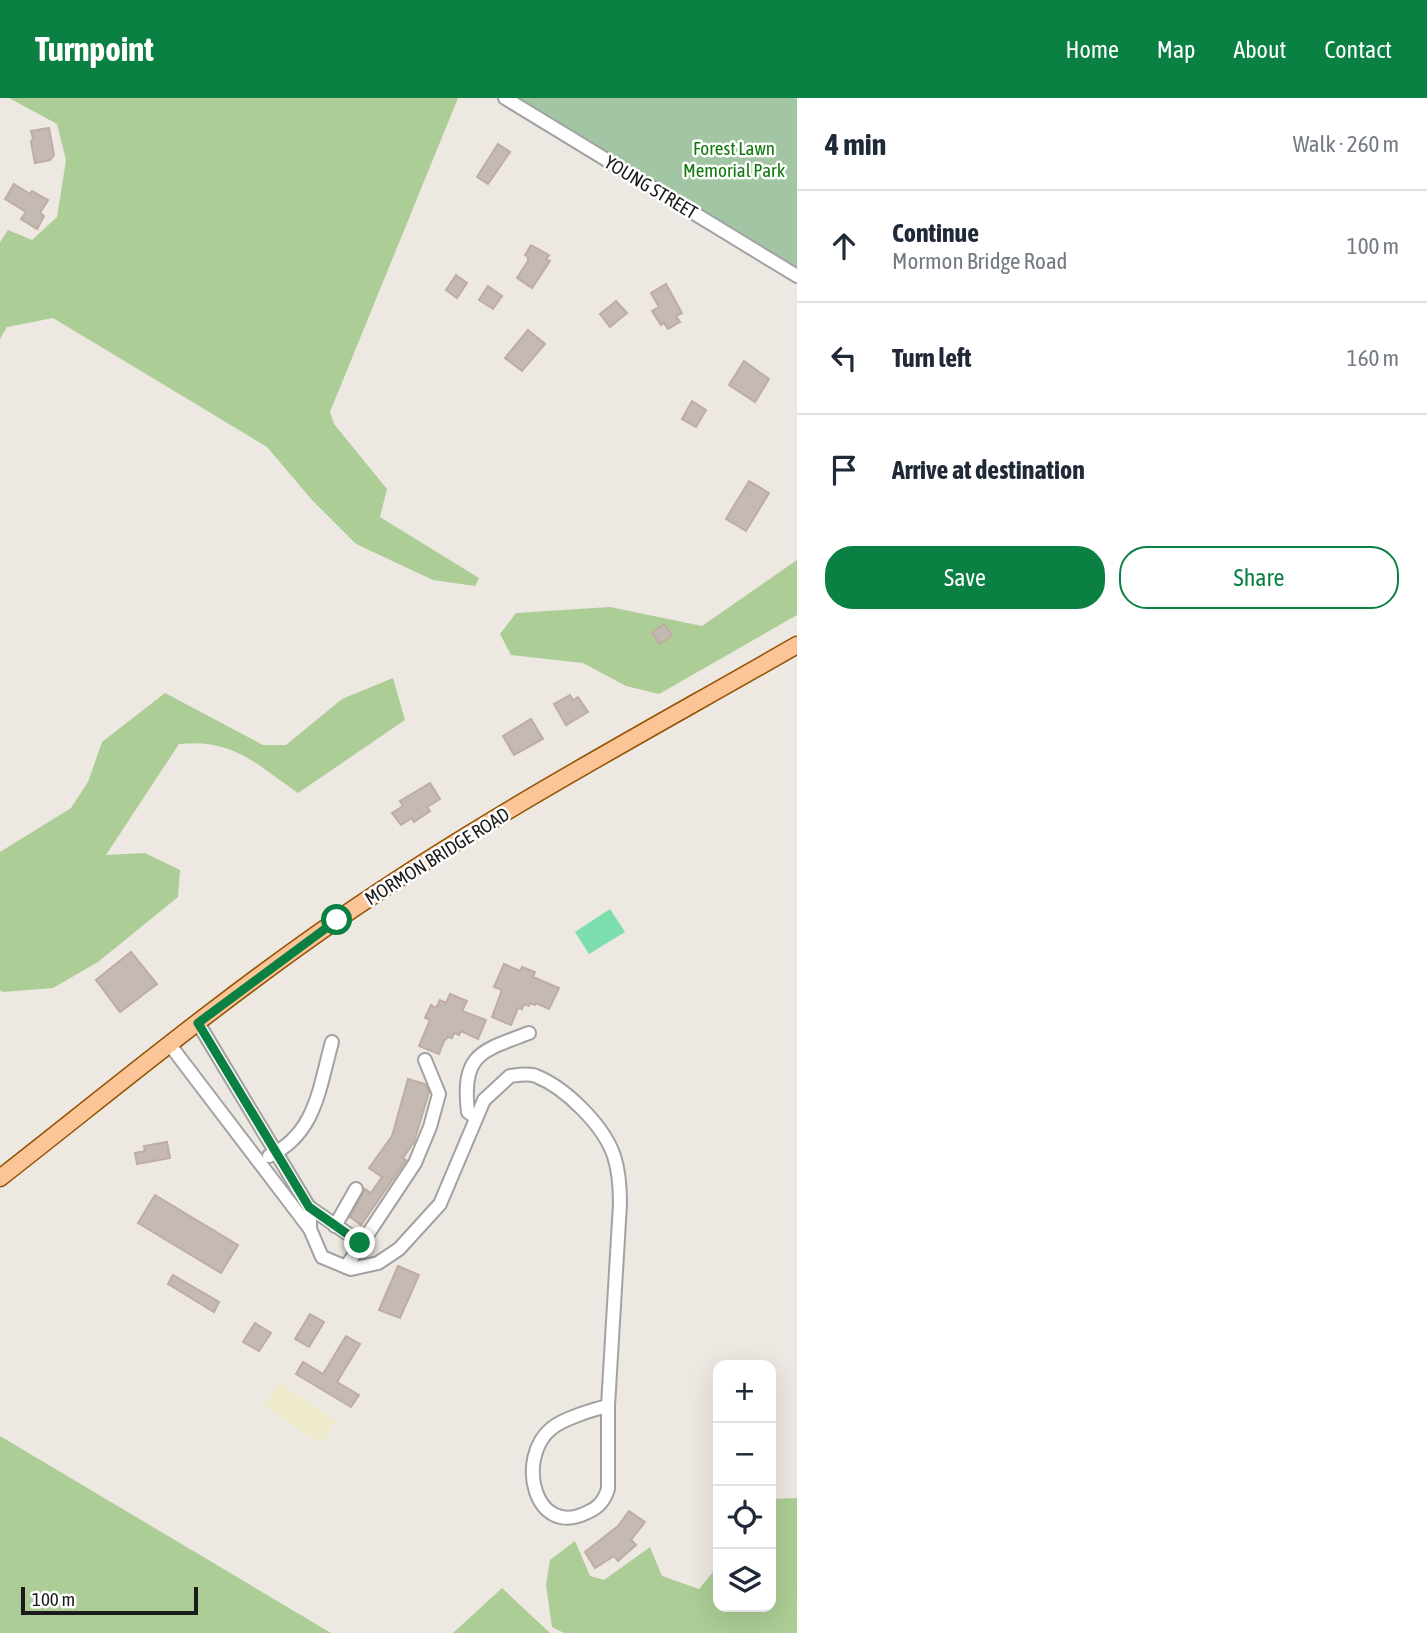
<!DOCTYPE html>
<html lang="en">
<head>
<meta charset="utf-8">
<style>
	:root { --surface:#fff; --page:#f6f6f7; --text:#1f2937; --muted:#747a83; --line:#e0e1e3; --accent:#0b8043 }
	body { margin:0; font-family:"Asap Condensed",sans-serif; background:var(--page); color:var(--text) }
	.controls { position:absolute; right:21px; bottom:21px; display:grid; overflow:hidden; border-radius:14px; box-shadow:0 7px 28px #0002 }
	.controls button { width:63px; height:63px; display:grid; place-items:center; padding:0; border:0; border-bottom:2px solid var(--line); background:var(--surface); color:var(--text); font:35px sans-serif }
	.scale { position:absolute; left:21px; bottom:18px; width:177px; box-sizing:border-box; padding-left:7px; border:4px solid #1b1b1b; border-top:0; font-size:19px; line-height:24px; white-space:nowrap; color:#1b1b1b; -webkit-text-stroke:5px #fff; paint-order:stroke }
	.stop { position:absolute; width:21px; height:21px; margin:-16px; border:5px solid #0b8043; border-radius:50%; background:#fff }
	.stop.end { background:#0b8043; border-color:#fff; box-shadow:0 2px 7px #0008 }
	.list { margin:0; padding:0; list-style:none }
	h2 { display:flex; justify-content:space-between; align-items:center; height:91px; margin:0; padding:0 28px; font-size:30px }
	h2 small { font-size:23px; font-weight:400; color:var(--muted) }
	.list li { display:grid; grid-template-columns:46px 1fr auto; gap:21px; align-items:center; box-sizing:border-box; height:112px; padding:0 28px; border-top:2px solid var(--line) }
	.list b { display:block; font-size:26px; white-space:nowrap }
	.list p { margin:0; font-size:23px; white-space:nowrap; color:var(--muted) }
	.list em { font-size:23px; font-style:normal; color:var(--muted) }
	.actions { display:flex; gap:14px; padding:21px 28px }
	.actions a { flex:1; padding:16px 0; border:2px solid var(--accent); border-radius:28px; text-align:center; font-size:24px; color:var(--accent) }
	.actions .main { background:var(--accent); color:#fff }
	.icon { flex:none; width:38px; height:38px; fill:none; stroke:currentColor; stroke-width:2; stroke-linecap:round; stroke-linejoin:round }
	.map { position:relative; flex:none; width:797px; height:1535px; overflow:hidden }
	header { display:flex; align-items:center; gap:42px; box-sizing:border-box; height:98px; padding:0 35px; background:var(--accent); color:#fff }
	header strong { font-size:33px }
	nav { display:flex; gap:38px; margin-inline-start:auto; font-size:24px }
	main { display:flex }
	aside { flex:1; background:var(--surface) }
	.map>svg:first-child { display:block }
	.farmland { fill:#edebcb }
	.forest { fill:#accd95 }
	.cemetery { fill:#a2c6a3 }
	.pitch { fill:#7ddead }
	.building { fill:#c5b9b4; stroke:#bfaca3; stroke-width:2 }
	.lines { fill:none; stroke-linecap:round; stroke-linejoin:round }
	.minor-casing { stroke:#a2a2a2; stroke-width:16 }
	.major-casing { stroke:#935200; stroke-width:19 }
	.minor { stroke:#fff; stroke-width:12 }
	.major { stroke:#fcc597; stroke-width:16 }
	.route { stroke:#0b8043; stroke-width:9 }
	.labels { text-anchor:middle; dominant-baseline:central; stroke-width:5; stroke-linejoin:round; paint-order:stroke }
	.park-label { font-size:19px; fill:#0e790a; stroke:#fff }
	.street-label { font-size:19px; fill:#1b1b1b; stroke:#fff }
</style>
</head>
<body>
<header>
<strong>Turnpoint</strong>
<nav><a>Home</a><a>Map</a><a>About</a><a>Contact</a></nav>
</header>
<main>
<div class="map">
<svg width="797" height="1535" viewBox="0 0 797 1535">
	<rect width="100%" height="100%" fill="#ede8e1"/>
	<!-- farmland -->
	<polygon class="farmland" points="279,1285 336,1323 321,1346 264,1308"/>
	<!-- forest -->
	<g class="forest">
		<polygon points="9,0 458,0 330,314 334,326 387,391 380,419 479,480 475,488 433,482 356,446 312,402 267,349 53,220 7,229 0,241 0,144 8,132 32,142 57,119 66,62 57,26"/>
		<polygon points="797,462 797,517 659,596 626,588 583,565 511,557 500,536 516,515 610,509 702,528"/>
		<path d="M393 580 405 622 298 695C256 666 233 640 179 646L106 757 145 755 180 772 178 799 98 864 53 890 3 894 0 892V754L71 710 88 684 102 644 165 595 263 647H286L342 601Z"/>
		<polygon points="0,1338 331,1535 0,1535"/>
		<polygon points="797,1400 797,1535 564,1535 552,1529 546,1487 550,1462 575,1443 590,1478 604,1482 650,1449 662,1478 699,1491 718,1468 718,1509 771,1509 771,1401"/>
		<polygon points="502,1490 550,1535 453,1535"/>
	</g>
	<!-- cemetery -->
	<polygon class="cemetery" points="517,0 797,0 797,170"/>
	<!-- pitch -->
	<polygon class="pitch" points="610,811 625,834 589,856 575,834"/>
	<!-- building -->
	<g class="building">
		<polygon points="49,30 54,57 50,62 35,65 31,44 33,40 31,33"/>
		<polygon points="498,46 510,54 488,86 477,79"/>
		<polygon points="14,86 30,96 32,93 48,102 40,115 44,118 37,131 21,121 26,114 5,101"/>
		<polygon points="531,147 549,157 546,161 550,163 532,190 517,180 528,163 528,159 525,157"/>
		<polygon points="456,177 467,185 457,200 446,192"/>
		<polygon points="666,186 682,215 676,218 680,224 668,231 664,225 661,227 652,213 659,209 651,195"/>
		<polygon points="488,188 502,198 493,211 479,202"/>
		<polygon points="616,203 627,215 610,229 600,216"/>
		<polygon points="528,232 545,246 522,273 505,260"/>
		<polygon points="744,263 769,281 755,304 729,287"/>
		<polygon points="692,303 706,312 696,329 682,321"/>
		<polygon points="749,383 769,395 746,433 726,421"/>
		<polygon points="664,526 672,537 660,546 652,535"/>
		<polygon points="570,597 573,602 578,599 588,614 566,627 554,606"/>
		<polygon points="531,621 543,641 514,657 503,638"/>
		<polygon points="430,685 440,701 427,709 430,713 414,724 412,720 401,727 392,715 403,708 400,703"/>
		<polygon points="131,854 157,886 120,914 96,882"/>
		<polygon points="504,866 520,873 522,869 535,874 533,879 559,890 549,911 536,905 535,907 530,905 529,908 524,906 522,911 518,910 511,927 492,919 502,892 494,889"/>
		<polygon points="450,896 467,903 462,913 486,922 478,941 461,933 459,937 454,935 452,940 448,939 444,943 439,956 419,948 430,922 425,920 431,907 436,910 440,902 446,905"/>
		<polygon points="408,981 425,986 429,994 414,1044 403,1060 406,1062 361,1127 350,1119 365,1091 371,1095 382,1079 369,1070 392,1038"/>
		<polygon points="167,1044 170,1060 137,1066 135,1055 145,1053 144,1048"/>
		<polygon points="155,1097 238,1147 221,1175 138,1125"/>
		<polygon points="398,1168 419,1177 400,1220 379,1212"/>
		<polygon points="173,1177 219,1204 214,1214 168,1186"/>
		<polygon points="310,1216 324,1224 309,1249 295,1241"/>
		<polygon points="255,1225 271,1235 259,1253 243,1244"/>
		<polygon points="346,1238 360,1246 337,1284 359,1297 351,1309 296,1276 303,1264 323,1276"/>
		<polygon points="629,1413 645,1424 631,1442 636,1447 618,1463 614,1458 595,1470 585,1454 618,1428"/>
	</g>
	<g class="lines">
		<!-- minor casing -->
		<g class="minor-casing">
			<g id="minor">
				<polyline points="505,0 797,178"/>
				<polyline points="198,925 310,1111 310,1131"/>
				<path d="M170 947 310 1131 322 1159 351 1171 378 1165 399 1151 440 1106 484 1002 510 978C518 977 529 975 536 978 566 990 604 1028 614 1058 619 1073 620 1089 620 1106L608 1308V1391C604 1403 599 1409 588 1414 534 1442 515 1359 552 1330 563 1321 594 1311 608 1308"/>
				<path d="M475 1019 468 1014C461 955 482 953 529 935"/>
				<path d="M269 1058C316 1036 319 990 332 944"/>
				<polyline points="309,1109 361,1145"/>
				<polyline points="335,1128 356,1091"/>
				<polyline points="346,1169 415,1065 430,1029 439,996 425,962"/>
			</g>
		</g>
		<!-- major casing -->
		<g class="major-casing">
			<path id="major" d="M0 1080C111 993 221 902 337 822 484 720 642 636 797 547"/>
		</g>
		<!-- minor -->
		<use href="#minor" class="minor"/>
		<!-- major -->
		<use href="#major" class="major"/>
	</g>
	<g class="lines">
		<!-- route -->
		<polyline class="route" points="337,822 198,925 309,1109 360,1145"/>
	</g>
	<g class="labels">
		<!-- park labels -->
		<g class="park-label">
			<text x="734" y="50">Forest Lawn<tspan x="734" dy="22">Memorial Park</tspan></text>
		</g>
		<!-- street labels -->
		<g class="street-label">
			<text transform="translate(651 89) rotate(31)">YOUNG STREET</text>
			<text transform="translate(437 758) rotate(-32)">MORMON BRIDGE ROAD</text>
		</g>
	</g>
</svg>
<div class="controls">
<button>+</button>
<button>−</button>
<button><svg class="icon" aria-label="locate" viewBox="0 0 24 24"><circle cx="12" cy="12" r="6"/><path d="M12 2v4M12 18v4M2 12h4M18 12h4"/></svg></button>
<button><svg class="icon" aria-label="layers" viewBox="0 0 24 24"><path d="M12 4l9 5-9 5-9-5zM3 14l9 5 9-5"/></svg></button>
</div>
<div class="scale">100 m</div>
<div class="stop" style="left:337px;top:822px"></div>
<div class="stop end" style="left:360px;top:1145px"></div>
</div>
<aside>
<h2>4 min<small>Walk · 260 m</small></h2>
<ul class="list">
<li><svg class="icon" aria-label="ahead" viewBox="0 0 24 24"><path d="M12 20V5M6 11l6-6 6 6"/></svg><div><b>Continue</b><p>Mormon Bridge Road</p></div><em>100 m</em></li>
<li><svg class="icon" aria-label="left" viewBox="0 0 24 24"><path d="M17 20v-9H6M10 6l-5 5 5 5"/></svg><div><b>Turn left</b></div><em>160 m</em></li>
<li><svg class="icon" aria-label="arrive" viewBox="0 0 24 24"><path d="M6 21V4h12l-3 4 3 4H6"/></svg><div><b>Arrive at destination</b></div></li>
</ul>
<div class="actions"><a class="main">Save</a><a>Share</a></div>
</aside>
</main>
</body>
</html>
